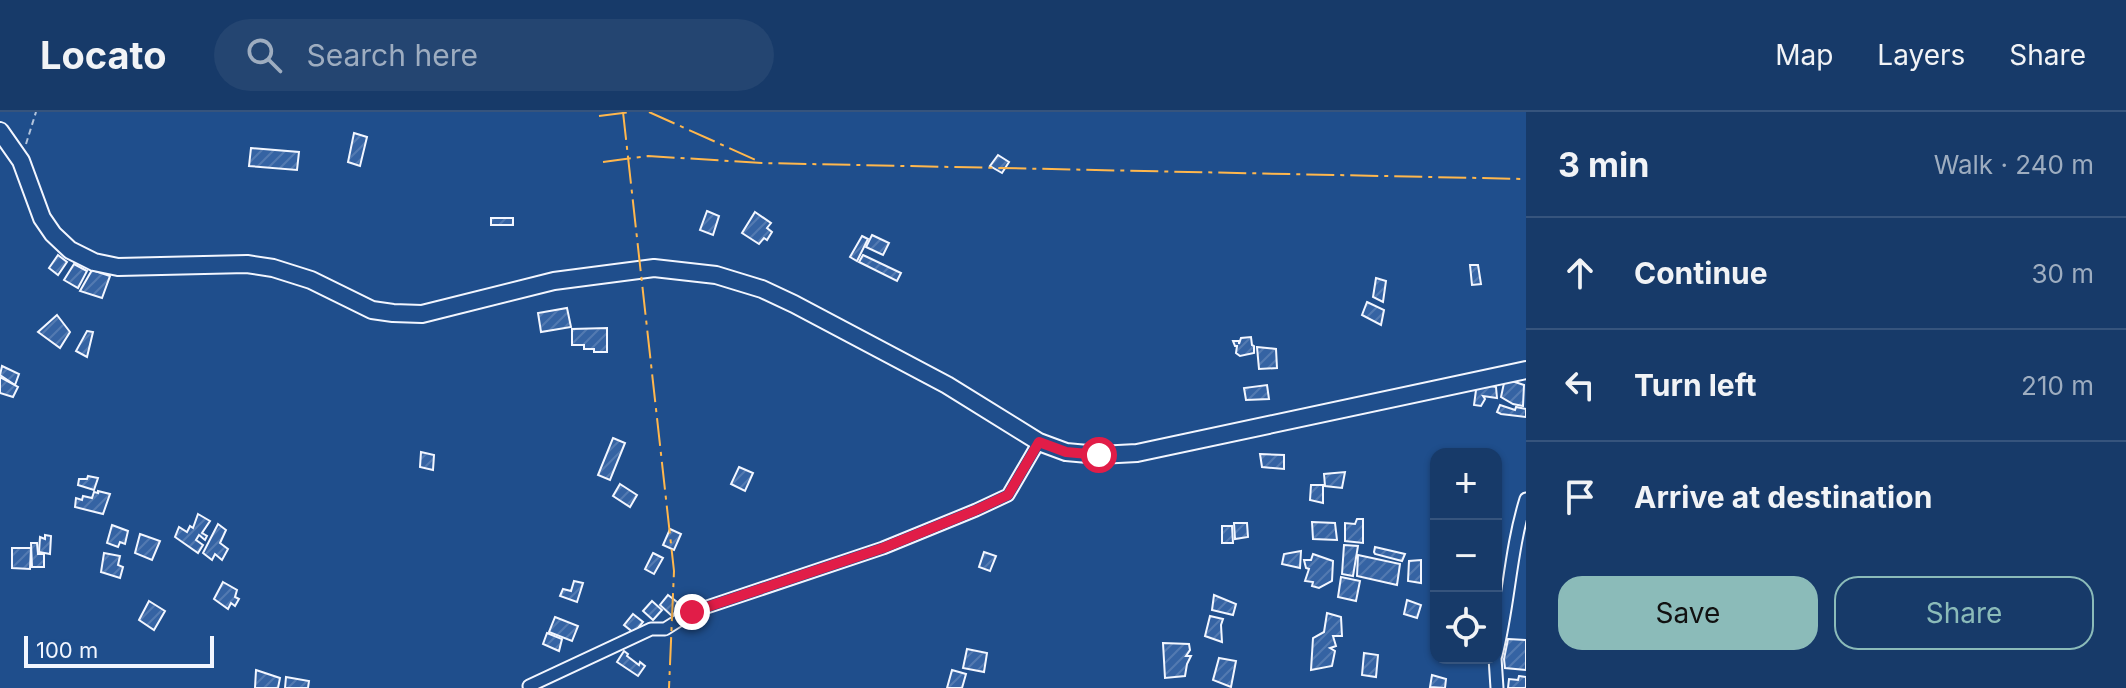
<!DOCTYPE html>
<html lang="en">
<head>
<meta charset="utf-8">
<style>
	:root { --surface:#173a69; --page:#244571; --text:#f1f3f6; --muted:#9eadc0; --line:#36547d; --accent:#8bbbb9 }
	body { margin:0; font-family:Inter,sans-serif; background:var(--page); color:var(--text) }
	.controls { position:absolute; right:24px; bottom:24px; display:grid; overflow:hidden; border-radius:16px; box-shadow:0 2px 6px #0004 }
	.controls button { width:72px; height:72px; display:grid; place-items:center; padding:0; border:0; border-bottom:2px solid var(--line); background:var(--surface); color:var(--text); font:40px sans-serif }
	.scale { position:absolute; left:24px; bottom:20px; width:190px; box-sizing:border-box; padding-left:8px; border:4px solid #f2f6ff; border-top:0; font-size:22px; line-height:28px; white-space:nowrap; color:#f2f6ff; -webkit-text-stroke:6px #1f4e8c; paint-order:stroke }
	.stop { position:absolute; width:24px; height:24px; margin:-18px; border:6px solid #e11d48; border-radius:50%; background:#fff }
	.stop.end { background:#e11d48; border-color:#fff; box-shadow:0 2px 8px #0008 }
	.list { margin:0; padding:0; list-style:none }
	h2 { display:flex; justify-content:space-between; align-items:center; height:104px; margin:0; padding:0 32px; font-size:34px }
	h2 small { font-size:26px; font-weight:400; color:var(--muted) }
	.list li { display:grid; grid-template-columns:52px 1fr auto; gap:24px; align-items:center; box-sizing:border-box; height:112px; padding:0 32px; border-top:2px solid var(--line) }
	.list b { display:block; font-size:30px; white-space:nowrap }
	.list em { font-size:26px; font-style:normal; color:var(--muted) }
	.actions { display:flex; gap:16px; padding:24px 32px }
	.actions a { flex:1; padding:18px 0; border:2px solid var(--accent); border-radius:24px; text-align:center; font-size:28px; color:var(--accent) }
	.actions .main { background:var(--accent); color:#111 }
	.icon { flex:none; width:44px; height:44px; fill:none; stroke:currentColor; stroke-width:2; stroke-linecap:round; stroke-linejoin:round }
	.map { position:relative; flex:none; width:1526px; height:576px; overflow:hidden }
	header { display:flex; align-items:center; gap:48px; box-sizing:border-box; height:112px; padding:0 40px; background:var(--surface); border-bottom:2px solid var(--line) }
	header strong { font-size:38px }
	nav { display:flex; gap:44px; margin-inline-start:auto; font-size:28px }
	.search { width:560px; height:72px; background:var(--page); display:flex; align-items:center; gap:20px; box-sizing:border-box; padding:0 28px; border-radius:44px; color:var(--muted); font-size:30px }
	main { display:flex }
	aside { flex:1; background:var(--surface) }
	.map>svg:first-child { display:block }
	.building { fill:url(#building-hatch); stroke:#f2f6ff; stroke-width:2 }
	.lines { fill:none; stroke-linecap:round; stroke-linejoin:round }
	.street-casing { stroke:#f2f6ff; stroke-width:15 }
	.secondary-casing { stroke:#f2f6ff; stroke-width:20 }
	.path { stroke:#b3c4dc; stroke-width:2; stroke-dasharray:6 4; stroke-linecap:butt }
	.street { stroke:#1f4e8c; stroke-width:11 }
	.secondary { stroke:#1f4e8c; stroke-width:16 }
	.power { stroke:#ffb74d; stroke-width:2; stroke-dasharray:28 6 4 6; stroke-linecap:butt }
	.route { stroke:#e11d48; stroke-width:10 }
</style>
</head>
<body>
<header>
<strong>Locato</strong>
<div class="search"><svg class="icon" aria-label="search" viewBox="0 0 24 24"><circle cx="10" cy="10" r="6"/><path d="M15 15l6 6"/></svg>Search here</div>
<nav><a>Map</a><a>Layers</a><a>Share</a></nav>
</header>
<main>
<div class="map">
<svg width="1526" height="576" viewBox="0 0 1526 576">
	<defs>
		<pattern id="building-hatch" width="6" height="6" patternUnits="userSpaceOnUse" patternTransform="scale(2)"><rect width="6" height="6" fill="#3563a3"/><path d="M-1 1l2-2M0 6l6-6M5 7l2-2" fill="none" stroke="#537ab1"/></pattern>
	</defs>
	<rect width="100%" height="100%" fill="#1f4e8c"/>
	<!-- building -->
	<g class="building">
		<polygon points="354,21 367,25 360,54 348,50"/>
		<polygon points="251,36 299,40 297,58 249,54"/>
		<polygon points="998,43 1009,50 1002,61 990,54"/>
		<polygon points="707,99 719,104 713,123 700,118"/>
		<polygon points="755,100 771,111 767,116 772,120 767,128 764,126 759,132 742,121"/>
		<rect x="491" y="106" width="22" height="7"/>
		<polygon points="872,123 889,131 883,143 866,135"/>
		<polygon points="862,124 868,127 857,149 850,145"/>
		<polygon points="58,143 67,150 58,163 49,156"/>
		<polygon points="863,143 901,161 897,169 859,150"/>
		<polygon points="74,152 87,159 78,176 64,168"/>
		<polygon points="1470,153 1478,153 1481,172 1472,173"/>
		<polygon points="92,158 110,164 102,186 80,179"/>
		<polygon points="1376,166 1386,169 1383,190 1373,185"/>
		<polygon points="1367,190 1384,198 1381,213 1362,203"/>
		<polygon points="567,196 571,215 541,220 538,201"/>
		<polygon points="57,203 70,220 60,236 38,220"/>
		<polygon points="607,216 607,240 594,240 594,237 584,237 584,233 572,233 572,217"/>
		<polygon points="87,219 93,220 87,245 76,239"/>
		<polygon points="1251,225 1252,233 1254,234 1254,241 1240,244 1236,241 1237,234 1235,234 1233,229 1239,229 1239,232 1241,226"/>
		<polygon points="1257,235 1276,237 1277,256 1259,257"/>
		<polygon points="2,254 19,262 15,273 0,263"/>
		<polygon points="0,265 18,275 13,285 0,281"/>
		<polygon points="1512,269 1524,273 1523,294 1513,292 1501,285 1504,271"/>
		<polygon points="1481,272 1496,275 1497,286 1483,284 1485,287 1481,294 1474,293 1476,278"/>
		<polygon points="1267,273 1269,287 1246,288 1244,276"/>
		<polygon points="1500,293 1515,298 1516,295 1526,297 1526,305 1501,302 1497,300"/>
		<polygon points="613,326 625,331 610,368 598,363"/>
		<polygon points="421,340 434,343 433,358 420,355"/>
		<polygon points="1260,342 1284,343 1284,357 1262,355"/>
		<polygon points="739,355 753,361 745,379 731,372"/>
		<polygon points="1345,360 1342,376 1325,374 1324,362"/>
		<polygon points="88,364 98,366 94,378 78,373 79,367 87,367"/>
		<polygon points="620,372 637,383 630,395 613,384"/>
		<polygon points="1311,373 1323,373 1323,391 1310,388"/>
		<polygon points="98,379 110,382 103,402 75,395 76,386 82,388 83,384 92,386 94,380 98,381"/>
		<polygon points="198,402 210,409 202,421 207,424 205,428 199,423 196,428 203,433 198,441 175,425 179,415 187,420 190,414 193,416"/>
		<polygon points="1357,407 1363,407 1363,431 1345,429 1345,411 1355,412"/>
		<polygon points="1312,410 1335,411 1337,428 1313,427"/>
		<polygon points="1234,411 1247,411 1248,425 1235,427"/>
		<polygon points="218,412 226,418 220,431 228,437 222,448 215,442 212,448 203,441"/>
		<polygon points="112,413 128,419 125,432 120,430 118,435 107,431"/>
		<polygon points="1222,414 1232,414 1233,431 1222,431"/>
		<polygon points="670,417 681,422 674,438 663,433"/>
		<polygon points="140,422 160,429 152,448 135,441"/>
		<polygon points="45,423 51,424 50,442 39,440 40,425 45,427"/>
		<polygon points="31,431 37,431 38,442 44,442 44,455 32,455"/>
		<polygon points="1344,433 1358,434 1353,464 1342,462"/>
		<polygon points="1375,435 1405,442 1402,449 1375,442 1374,440"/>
		<polygon points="12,436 31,436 30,457 12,456"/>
		<polygon points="1301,439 1300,456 1282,452 1284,442"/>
		<polygon points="984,440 996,444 990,459 979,455"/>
		<polygon points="104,441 120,444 118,453 123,455 120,466 101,460"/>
		<polygon points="653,441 663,446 654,462 645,457"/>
		<polygon points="1313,442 1333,449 1332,469 1319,476 1312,474 1313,470 1305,469 1309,457 1306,456 1304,448 1311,448"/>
		<polygon points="1358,443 1400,452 1397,473 1357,464"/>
		<polygon points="1421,448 1421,471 1408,469 1409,449"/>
		<polygon points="1341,465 1360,469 1356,489 1338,485"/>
		<polygon points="574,469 583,471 577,490 560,484 563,477 571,479"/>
		<polygon points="223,470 237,478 235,485 239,487 235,494 231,491 228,497 214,487"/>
		<polygon points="668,483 681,493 672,504 660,493"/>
		<polygon points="1214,483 1236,492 1233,503 1212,498"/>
		<polygon points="1407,488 1421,493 1417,506 1404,502"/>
		<polygon points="149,489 165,499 154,518 139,508"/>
		<polygon points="652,489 662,498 653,508 643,499"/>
		<polygon points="1327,501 1341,505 1342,524 1333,524 1336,534 1330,536 1335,539 1332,554 1311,558 1313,526 1324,520"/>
		<polygon points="633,502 643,510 634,521 624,513"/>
		<polygon points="1210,504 1223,507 1221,513 1222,530 1205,524"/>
		<polygon points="555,505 578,514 572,529 549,520"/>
		<polygon points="547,521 562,527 559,539 543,532"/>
		<polygon points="1508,527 1526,528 1526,558 1505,556 1504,547"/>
		<polygon points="1163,531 1189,532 1190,538 1186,544 1191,544 1187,552 1185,564 1165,566"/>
		<polygon points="967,537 987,541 984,560 963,556"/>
		<polygon points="624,539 628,542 627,544 639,553 640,550 645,554 638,564 617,550"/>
		<polygon points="1364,541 1378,543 1376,565 1362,563"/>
		<polygon points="1219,546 1236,549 1231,575 1213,568"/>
		<polygon points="256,558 280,566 278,576 255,576"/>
		<polygon points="952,558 966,562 962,576 947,576"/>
		<polygon points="1432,563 1446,567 1445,576 1430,575"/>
		<polygon points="1519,564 1526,565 1526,576 1508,576 1509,567 1518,568"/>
		<polygon points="286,565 309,569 308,576 285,576"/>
	</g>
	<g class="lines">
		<!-- street casing -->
		<g class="street-casing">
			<g id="street">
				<path d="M1496 543C1509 492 1510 438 1526 387"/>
				<polyline points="1495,546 1497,576"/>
				<polyline points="529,574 651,517 665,517 692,500 883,436 976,398 1008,383 1039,330"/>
			</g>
		</g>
		<!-- secondary casing -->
		<g class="secondary-casing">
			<polyline id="secondary" points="0,19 21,49 42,106 53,122 70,138 94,150 118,155 247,152 273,156 311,168 372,198 393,201 422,202 554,169 654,156 716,163 762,177 794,192 947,273 1039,330 1066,340 1099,343 1137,341 1526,258"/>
		</g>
		<!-- path -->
		<polyline class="path" points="26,32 36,0"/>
		<!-- street -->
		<use href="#street" class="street"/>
		<!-- secondary -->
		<use href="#secondary" class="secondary"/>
		<!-- power -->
		<g class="power">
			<polyline points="623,0 674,459 669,576"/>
			<polyline points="649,0 758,49"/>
			<polyline points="599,4 631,0"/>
			<polyline points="603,50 648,44 762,51 1526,67"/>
		</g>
	</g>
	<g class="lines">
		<!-- route -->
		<polyline class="route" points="692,500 883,436 976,398 1008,383 1039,330 1066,340 1099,343"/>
	</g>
</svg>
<div class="controls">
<button>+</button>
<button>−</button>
<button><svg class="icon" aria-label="locate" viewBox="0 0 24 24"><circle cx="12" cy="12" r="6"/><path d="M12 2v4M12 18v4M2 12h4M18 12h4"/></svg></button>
</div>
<div class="scale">100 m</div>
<div class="stop" style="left:1099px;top:343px"></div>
<div class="stop end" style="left:692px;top:500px"></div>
</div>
<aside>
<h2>3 min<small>Walk · 240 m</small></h2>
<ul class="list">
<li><svg class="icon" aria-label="ahead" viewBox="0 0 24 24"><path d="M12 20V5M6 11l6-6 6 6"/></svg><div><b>Continue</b></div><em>30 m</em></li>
<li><svg class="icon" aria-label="left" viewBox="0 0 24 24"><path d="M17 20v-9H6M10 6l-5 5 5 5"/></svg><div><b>Turn left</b></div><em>210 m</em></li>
<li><svg class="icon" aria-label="arrive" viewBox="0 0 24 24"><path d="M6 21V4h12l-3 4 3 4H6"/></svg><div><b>Arrive at destination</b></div></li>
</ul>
<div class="actions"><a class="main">Save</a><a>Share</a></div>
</aside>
</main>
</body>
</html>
